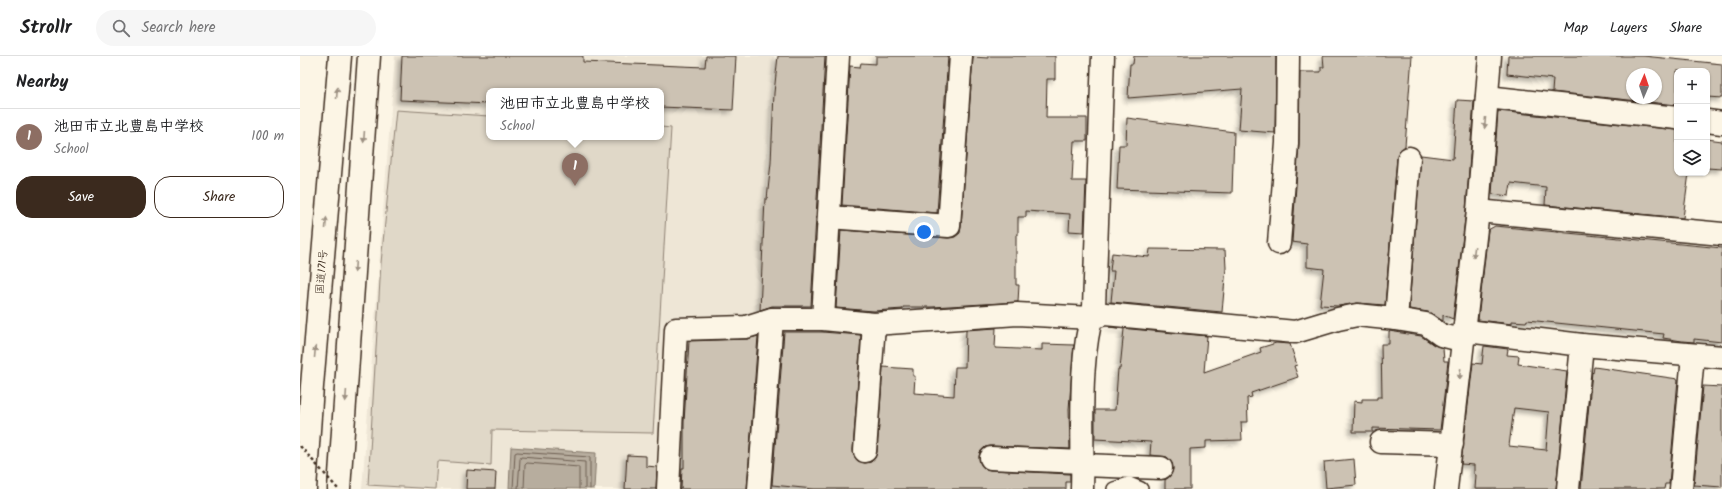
<!DOCTYPE html>
<html lang="en">
<head>
<meta charset="utf-8">
<style>
	:root { --surface:#fff; --page:#f6f6f6; --text:#202124; --muted:#757577; --line:#e0e0e0; --accent:#3b2a1e }
	body { margin:0; font-family:Kalam,"Klee One",sans-serif; background:var(--page); color:var(--text) }
	.controls { position:absolute; right:12px; top:12px; display:grid; overflow:hidden; border-radius:8px; box-shadow:0 1px 3px #0004 }
	.controls button { width:36px; height:36px; display:grid; place-items:center; padding:0; border:0; border-bottom:1px solid var(--line); background:var(--surface); color:var(--text); font:20px sans-serif }
	.compass { position:absolute; left:1326px; top:12px; width:36px; height:36px; border-radius:50%; background:var(--surface); box-shadow:0 1px 3px #0004; rotate:2deg }
	.you { position:absolute; left:624px; top:176px; width:14px; height:14px; margin:-10px; border:3px solid #fff; border-radius:50%; background:#1a73e8; box-shadow:0 0 0 6px #1a73e833 }
	.badge { display:grid; place-items:center; width:26px; height:26px; border-radius:50%; background:var(--accent); color:#fff; font-size:13px; font-weight:700 }
	.pin { position:absolute; translate:-50% -33px; filter:drop-shadow(0 1px 2px #0008) }
	.pin::after { content:''; position:absolute; top:21px; width:14px; height:12px; background:inherit; clip-path:polygon(0 0,100% 0,50% 100%) }
	.popup { position:absolute; left:186px; top:32px; width:178px; height:52px; box-sizing:border-box; display:grid; place-content:center; border-radius:8px; background:var(--surface); filter:drop-shadow(0 1px 3px #0005); font-size:13px; white-space:nowrap; color:var(--muted) }
	.popup b { font-size:15px; color:var(--text) }
	.popup::after { content:''; position:absolute; left:50%; top:100%; margin-left:-8px; border:8px solid transparent; border-top-color:var(--surface) }
	.list { margin:0; padding:0; list-style:none }
	h2 { display:flex; justify-content:space-between; align-items:center; height:52px; margin:0; padding:0 16px; font-size:17px }
	h2 small { font-size:13px; font-weight:400; color:var(--muted) }
	.list li { display:grid; grid-template-columns:26px 1fr auto; gap:12px; align-items:center; box-sizing:border-box; height:56px; padding:0 16px; border-top:1px solid var(--line) }
	.list b { display:block; font-size:15px; white-space:nowrap }
	.list p { margin:0; font-size:13px; white-space:nowrap; color:var(--muted) }
	.list em { font-size:13px; font-style:normal; color:var(--muted) }
	.actions { display:flex; gap:8px; padding:12px 16px }
	.actions a { flex:1; padding:9px 0; border:1px solid var(--accent); border-radius:16px; text-align:center; font-size:14px; color:var(--accent) }
	.actions .main { background:var(--accent); color:#fff }
	.icon { flex:none; width:22px; height:22px; fill:none; stroke:currentColor; stroke-width:2; stroke-linecap:round; stroke-linejoin:round }
	.map { position:relative; flex:none; width:1422px; height:433px; overflow:hidden }
	header { display:flex; align-items:center; gap:24px; box-sizing:border-box; height:56px; padding:0 20px; background:var(--surface); border-bottom:1px solid var(--line) }
	header strong { font-size:19px }
	nav { display:flex; gap:22px; margin-inline-start:auto; font-size:14px }
	.search { width:280px; height:36px; background:var(--page); display:flex; align-items:center; gap:10px; box-sizing:border-box; padding:0 14px; border-radius:22px; color:var(--muted); font-size:15px }
	main { display:flex }
	aside { flex:1; background:var(--surface) }
	.map>svg:first-child { display:block }
	.built { fill:#eee6d6; fill-rule:evenodd }
	.green { fill:#e0d8c8; stroke:#8e8173 }
	.water { fill:#b7ad9e; stroke:#85796b }
	.lines { fill:none; stroke-linecap:round; stroke-linejoin:round }
	.shore { stroke:#6d5e51; stroke-width:1 }
	.building { fill:#ccc2b3; stroke:#3b2a1e; fill-rule:evenodd; filter:url(#shadow) }
	.lane-casing { stroke:#3b2a1e; stroke-width:16 }
	.street-casing { stroke:#3b2a1e; stroke-width:25 }
	.highway-casing { stroke:#3b2a1e; stroke-width:25 }
	.lane { stroke:#fcf5e5; stroke-width:13 }
	.street { stroke:#fcf5e5; stroke-width:22 }
	.highway { stroke:#fcf5e5; stroke-width:22 }
	.path-bridge { stroke:#3b2a1e; stroke-width:2.5; stroke-dasharray:3 3; stroke-linecap:butt }
	.oneway { fill:#9c9082 }
	.labels { text-anchor:middle; dominant-baseline:central; stroke-width:4; stroke-linejoin:round; paint-order:stroke }
	.street-label { font-size:11px; fill:#3b2a1e; stroke:#fcf5e5 }
</style>
</head>
<body>
<header>
<strong>Strollr</strong>
<div class="search"><svg class="icon" aria-label="search" viewBox="0 0 24 24"><circle cx="10" cy="10" r="6"/><path d="M15 15l6 6"/></svg>Search here</div>
<nav><a>Map</a><a>Layers</a><a>Share</a></nav>
</header>
<main>
<aside>
<h2>Nearby<small></small></h2>
<ul class="list">
<li><span class="badge" style="background:#8d6e63">1</span><div><b>池田市立北豊島中学校</b><p>School</p></div><em>100 m</em></li>
</ul>
<div class="actions"><a class="main">Save</a><a>Share</a></div>
</aside>
<div class="map">
<svg width="1422" height="433" viewBox="0 0 1422 433">
	<defs>
		<filter id="shadow"><feDropShadow dx="-3.5" dy="3.5" stdDeviation="2" flood-color="#0004"/></filter>
	</defs>
	<rect width="100%" height="100%" fill="#fcf5e5"/>
	<filter id="ink" filterUnits="userSpaceOnUse"><feTurbulence type="fractalNoise" baseFrequency=".025" numOctaves="2"/><feDisplacementMap in="SourceGraphic" scale="8" xChannelSelector="R" yChannelSelector="G"/><feConvolveMatrix kernelMatrix="1 2 1 2 8 2 1 2 1" color-interpolation-filters="sRGB"/></filter>
	<g filter="url(#ink)">
		<!-- built -->
		<path class="built" d="M95 0H474L458 259 368 266 358 433H62ZM189 35H361V81H189Z"/>
		<!-- green -->
		<polygon class="green" points="96,54 189,60 189,81 361,81 361,71 371,72 353,377 192,374 191,409 137,405 135,433 68,429 81,207"/>
		<!-- water -->
		<polygon class="water" points="211,391 296,397 294,433 209,432"/>
		<g class="lines">
			<!-- shore -->
			<g class="shore">
				<polyline points="213,433 215,397 217,396 290,401 290,433"/>
				<polyline points="218,433 220,403 221,401 285,406 285,433"/>
				<polyline points="224,433 225,409 227,407 279,411 279,433"/>
			</g>
		</g>
		<!-- building -->
		<g class="building">
			<polygon points="102,0 283,0 283,6 405,11 406,0 436,0 433,54 361,51 361,35 189,35 189,48 100,44"/>
			<polygon points="478,0 525,0 511,250 472,250 460,254 465,143 467,143 471,107 474,37"/>
			<polygon points="576,0 648,0 637,157 542,149 550,10 560,11 561,7 576,8"/>
			<polygon points="688,0 755,0 755,23 747,23 746,62 787,62 787,85 774,85 772,125 786,125 784,176 769,175 770,158 726,155 726,161 718,161 718,179 716,179 716,229 719,229 718,246 632,251 603,251 603,253 574,255 536,252 541,174 648,182 655,181 660,177 661,171 673,1 688,2"/>
			<polygon points="834,0 976,0 975,77 939,74 942,33 828,42 830,8 833,8"/>
			<polygon points="1023,0 1112,0 1105,90 1099,95 1097,101 1085,249 1058,247 1038,250 1020,249 1024,213 1007,211 1007,188 992,186 999,88 1000,16 1021,16 1021,11 1024,11"/>
			<path d="M1208 0H1343L1422 8V42L1407 41V15H1377V49L1252 36 1253 23 1207 18ZM1332 18H1356V42H1332Z"/>
			<polygon points="1157,44 1174,45 1166,154 1153,263 1143,259 1143,265 1128,256 1109,253 1121,99 1153,103"/>
			<polygon points="1198,55 1377,74 1377,117 1389,117 1383,162 1245,149 1246,131 1211,127 1209,140 1192,138"/>
			<polygon points="827,62 934,76 932,137 817,133 819,89 826,89"/>
			<polygon points="1407,83 1422,85 1422,113 1407,112"/>
			<polygon points="1195,170 1422,192 1422,286 1394,283 1394,286 1382,285 1363,282 1364,278 1227,264 1226,266 1212,265 1212,268 1178,264 1188,174"/>
			<polygon points="850,193 925,194 926,212 922,256 811,246 814,215 810,215 812,197 849,201"/>
			<polygon points="809,271 907,280 904,316 961,296 960,292 976,287 990,288 997,309 994,310 998,321 951,337 952,341 947,342 948,366 941,366 942,384 906,385 906,392 890,393 890,433 865,433 865,424 871,419 873,413 872,407 867,401 850,399 851,386 795,383 795,354 815,354 818,313 820,313 824,273"/>
			<polygon points="696,272 695,292 742,294 742,288 774,289 769,353 770,393 691,390 685,391 680,396 679,401 680,407 684,412 690,414 770,418 770,426 766,426 766,433 514,433 472,429 484,276 522,276 561,279 553,394 554,400 558,405 565,407 571,406 575,402 577,396 583,311 613,313 613,320 615,320 614,337 654,340 655,311 665,311 666,274"/>
			<polygon points="1089,275 1121,280 1134,289 1143,292 1144,305 1148,305 1140,374 1073,372 1073,376 1053,376 1054,345 1062,346 1062,343 1077,343 1077,341 1082,341 1081,288 1089,288"/>
			<polygon points="458,280 447,433 381,433 382,412 384,412 384,366 389,285 447,283"/>
			<path d="M1184 290 1208 293 1207 299 1219 300 1218 308 1267 315 1256 433H1175L1176 419 1174 418V409L1161 408 1173 307 1182 308ZM1214 352 1249 356 1246 394 1209 390Z"/>
			<polygon points="1294,311 1378,323 1369,428 1365,428 1364,433 1281,433 1292,316 1293,317"/>
			<polygon points="1403,330 1422,331 1422,431 1394,429"/>
			<polygon points="327,399 346,400 346,410 357,411 356,433 325,433"/>
			<polygon points="1054,403 1056,429 1026,432 1024,406"/>
			<polygon points="167,414 196,416 195,433 166,433"/>
		</g>
		<g class="lines">
			<!-- lane casing -->
			<g class="lane-casing">
				<polyline id="lane" points="814,433 829,428 841,433"/>
			</g>
			<!-- street casing -->
			<g class="street-casing">
				<g id="street">
					<polyline points="1187,41 1377,62"/>
					<polyline points="1407,65 1422,67"/>
					<polyline points="1178,155 1422,178"/>
					<polyline points="529,161 649,170 661,0"/>
					<polyline points="979,187 987,87 988,0"/>
					<polyline points="523,263 538,0"/>
					<polyline points="1096,263 1109,102"/>
					<polyline points="1081,386 1152,388"/>
					<polyline points="565,395 574,268"/>
					<polyline points="691,402 783,406"/>
					<polyline points="783,409 861,412"/>
					<polyline points="368,433 376,273 446,271 472,263 523,263 574,268 717,258 791,262 805,258 995,276 1038,263 1057,259 1096,263 1126,268 1141,279 1153,282 1175,276 1282,289 1422,301"/>
					<polyline points="459,433 472,263"/>
					<path d="M782 433C784 372 777 310 794 251L803 0"/>
					<polyline points="1146,433 1178,155 1190,0"/>
					<polyline points="1268,433 1282,289"/>
					<polyline points="1381,433 1393,299"/>
				</g>
			</g>
			<!-- highway casing -->
			<g class="highway-casing">
				<g id="highway">
					<polyline points="5,433 12,330 40,0"/>
					<polyline points="39,433 69,0"/>
				</g>
			</g>
			<!-- lane -->
			<use href="#lane" class="lane"/>
			<!-- street -->
			<use href="#street" class="street"/>
			<!-- highway -->
			<use href="#highway" class="highway"/>
			<!-- path-bridge -->
			<polyline class="path-bridge" points="0,390 38,433"/>
		</g>
		<!-- one-way arrows -->
		<defs><path id="oneway-solid" d="M-6-.8H1V-3.2L6.5 0L1 3.2V.8H-6Z"/></defs>
		<g class="oneway">
			<use href="#oneway-solid" transform="translate(37 37) rotate(-85)"/>
			<use href="#oneway-solid" transform="translate(1185 67) rotate(95)"/>
			<use href="#oneway-solid" transform="translate(64 81) rotate(94)"/>
			<use href="#oneway-solid" transform="translate(26 167) rotate(-85)"/>
			<use href="#oneway-solid" transform="translate(1174 196) rotate(97)"/>
			<use href="#oneway-solid" transform="translate(55 211) rotate(94)"/>
			<use href="#oneway-solid" transform="translate(15 296) rotate(-85)"/>
			<use href="#oneway-solid" transform="translate(1160 318) rotate(97)"/>
			<use href="#oneway-solid" transform="translate(46 340) rotate(94)"/>
		</g>
	</g>
	<g class="labels">
		<!-- street labels -->
		<g class="street-label">
			<text transform="translate(22 216) rotate(-85)">国道171号</text>
		</g>
	</g>
</svg>
<div class="controls">
<button>+</button>
<button>−</button>
<button><svg class="icon" aria-label="layers" viewBox="0 0 24 24"><path d="M12 4l9 5-9 5-9-5zM3 14l9 5 9-5"/></svg></button>
</div>
<svg class="compass" viewBox="-18 -18 36 36"><path d="M0-13l5 13h-10z" fill="#e53935"/><path d="M0 13l5-13h-10z" fill="#757577"/></svg>
<div class="you"></div>
<div class="pin badge" style="left:275px;top:130px;background:#8d6e63">1</div>
<div class="popup"><b>池田市立北豊島中学校</b>School</div>
</div>
</main>
</body>
</html>
